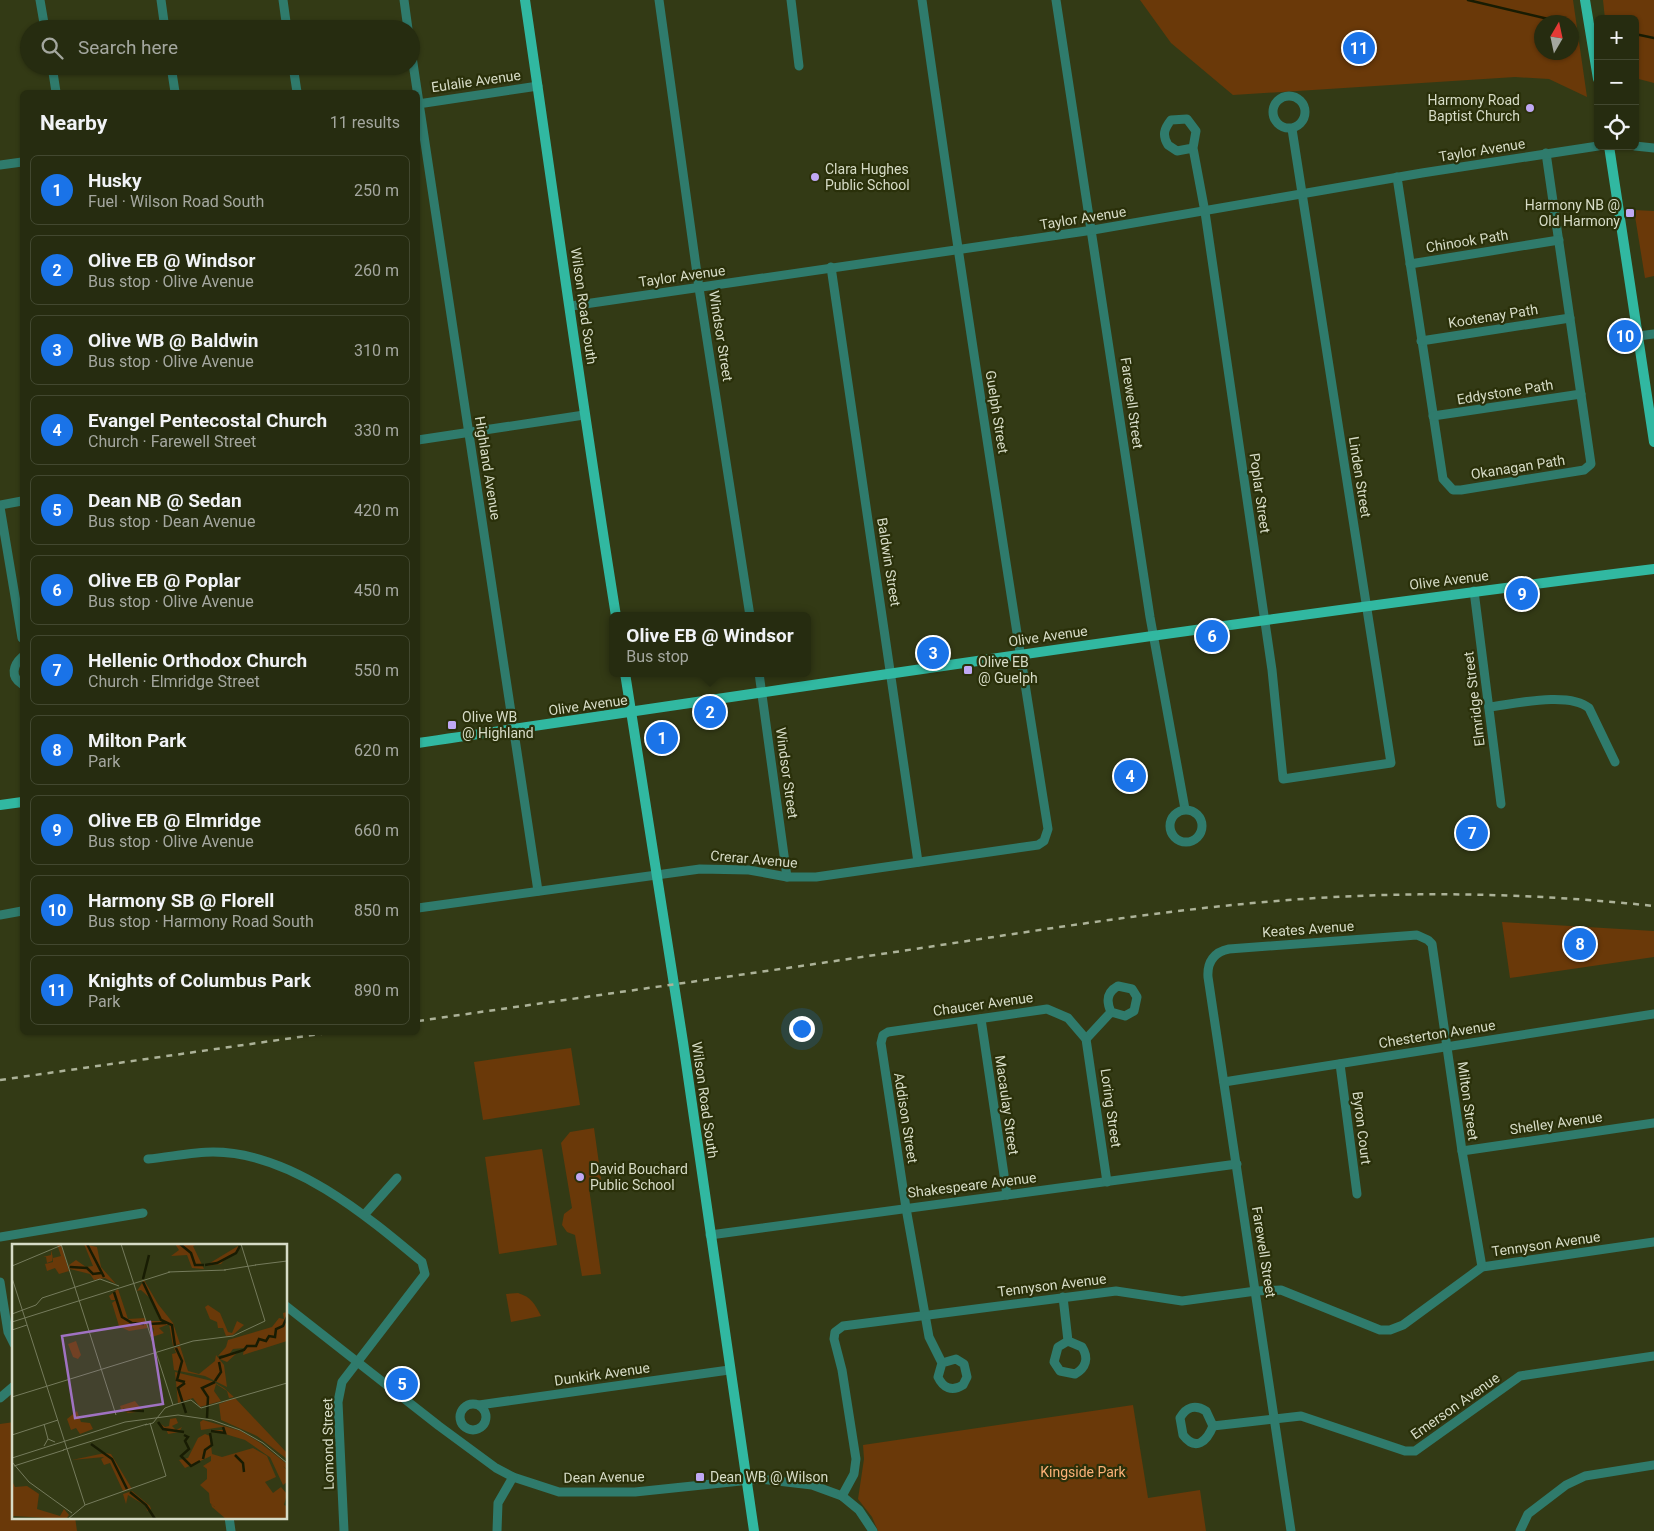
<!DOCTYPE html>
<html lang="en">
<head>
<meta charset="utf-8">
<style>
	:root { --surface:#262c10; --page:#32381e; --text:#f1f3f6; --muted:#a4a79f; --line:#424830; --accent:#1a73e8 }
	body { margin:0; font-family:Roboto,sans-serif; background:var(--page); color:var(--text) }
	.controls { position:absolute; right:15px; top:15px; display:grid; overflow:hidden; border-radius:8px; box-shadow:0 1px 4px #0004 }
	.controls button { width:45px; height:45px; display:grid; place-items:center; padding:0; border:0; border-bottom:1px solid var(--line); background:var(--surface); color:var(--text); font:25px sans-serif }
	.compass { position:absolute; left:1534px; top:15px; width:45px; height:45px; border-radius:50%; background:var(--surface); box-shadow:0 1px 4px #0004; rotate:9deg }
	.you { position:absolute; left:801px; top:1028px; width:18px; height:18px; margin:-12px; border:4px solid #fff; border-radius:50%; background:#1a73e8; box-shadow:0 0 0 8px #1a73e833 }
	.badge { display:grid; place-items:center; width:32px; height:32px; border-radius:50%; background:var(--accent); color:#fff; font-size:16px; font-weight:700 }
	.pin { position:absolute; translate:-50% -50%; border:2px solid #fff; box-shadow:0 1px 5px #0006 }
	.popup { position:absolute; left:609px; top:612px; width:202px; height:65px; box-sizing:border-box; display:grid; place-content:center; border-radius:8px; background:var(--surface); filter:drop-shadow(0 1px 4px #0005); font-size:16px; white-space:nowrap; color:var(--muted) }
	.popup b { font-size:19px; color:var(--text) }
	.popup::after { content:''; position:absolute; left:50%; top:100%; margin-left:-10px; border:10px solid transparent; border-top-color:var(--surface) }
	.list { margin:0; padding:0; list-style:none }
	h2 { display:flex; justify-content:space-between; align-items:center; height:65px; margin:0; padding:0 20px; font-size:21px }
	h2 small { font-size:16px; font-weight:400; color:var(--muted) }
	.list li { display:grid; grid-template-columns:32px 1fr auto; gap:15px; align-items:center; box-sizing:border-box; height:70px; margin:0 10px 10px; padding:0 10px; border:1px solid var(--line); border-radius:8px }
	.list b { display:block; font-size:19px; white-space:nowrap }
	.list p { margin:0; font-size:16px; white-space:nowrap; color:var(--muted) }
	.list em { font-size:16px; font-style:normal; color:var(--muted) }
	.icon { flex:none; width:28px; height:28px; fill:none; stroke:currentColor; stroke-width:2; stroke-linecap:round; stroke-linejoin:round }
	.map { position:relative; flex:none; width:1654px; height:1531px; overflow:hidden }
	.search { position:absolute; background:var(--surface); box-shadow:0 1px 4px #0004; left:20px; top:20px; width:400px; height:55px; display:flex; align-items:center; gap:12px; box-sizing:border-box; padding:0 18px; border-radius:28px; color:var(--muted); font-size:19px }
	.panel { position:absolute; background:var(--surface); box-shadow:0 1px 4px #0004; left:20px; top:90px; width:400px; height:945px; border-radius:8px }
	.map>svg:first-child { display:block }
	.green { fill:#6a3909; fill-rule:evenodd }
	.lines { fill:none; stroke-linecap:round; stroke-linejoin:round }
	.stream { stroke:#181c03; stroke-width:2.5 }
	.minor { stroke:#2f7b6c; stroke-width:9 }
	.major { stroke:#31b8a1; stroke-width:10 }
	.rail { stroke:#acb298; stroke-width:2.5; stroke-dasharray:6 6; stroke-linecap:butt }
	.poi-dot { fill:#c0a8f4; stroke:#2a300a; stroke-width:2 }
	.labels { text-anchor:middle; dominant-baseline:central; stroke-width:4.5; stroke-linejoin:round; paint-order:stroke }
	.street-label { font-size:14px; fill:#d7dcc7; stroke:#2a300a }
	.poi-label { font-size:14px; fill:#d7dcc7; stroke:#2a300a; text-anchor:start }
	.park-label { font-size:14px; fill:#fcb278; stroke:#2a300a }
	.inset-river { fill:none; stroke:#181c03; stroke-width:2.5 }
	.inset-road { fill:none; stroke:#757b5c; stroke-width:1 }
	.view { fill:#a072c2; fill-opacity:0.15; stroke:#a072c2; stroke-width:2.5 }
	.inset-edge { fill:none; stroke:#d7dcc7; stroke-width:2.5 }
</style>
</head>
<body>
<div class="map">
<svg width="1654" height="1531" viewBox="0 0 1654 1531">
	<rect width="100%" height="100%" fill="#333a15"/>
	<!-- green -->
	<g class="green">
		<path d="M1140 0H1573L1587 97 1549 79 1515 77 1233 95 1171 43ZM1542 22H1572V52H1542Z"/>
		<polygon points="1603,0 1654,0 1654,83 1635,78 1635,19 1605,19"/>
		<polygon points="1634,210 1654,211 1654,276 1645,278"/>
		<polygon points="1502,922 1654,931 1654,957 1510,978"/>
		<polygon points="571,1048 580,1105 483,1120 474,1062"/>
		<polygon points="594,1128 602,1185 589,1188 601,1274 582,1276 575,1235 567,1232 562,1225 564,1214 572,1208 561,1143 570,1132"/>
		<polygon points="542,1149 557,1245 499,1254 485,1157"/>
		<path d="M518 1293C531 1297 535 1304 541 1316L511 1322 506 1294Z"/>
		<polygon points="1133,1405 1148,1498 1200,1490 1206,1531 878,1531 872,1517 858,1499 864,1459 863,1445"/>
		<polygon points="14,1422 14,1517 75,1517 77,1531 0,1531 0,1424"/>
	</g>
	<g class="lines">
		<!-- stream -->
		<g class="stream">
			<polyline points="1468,0 1561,22"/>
			<polyline points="1635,34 1654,38"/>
		</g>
		<!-- minor -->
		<g class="minor">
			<polyline points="40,0 45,29"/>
			<polyline points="161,0 165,29"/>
			<polyline points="283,0 287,29"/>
			<polyline points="404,0 408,29"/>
			<polyline points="659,0 699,288 750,616"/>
			<polyline points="791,0 799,66"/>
			<polyline points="1056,0 1150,617 1185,809"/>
			<polyline points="411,50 538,891"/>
			<polyline points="52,66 56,92"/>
			<polyline points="171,66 175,92"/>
			<polyline points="293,66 297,92"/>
			<circle cx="1289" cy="112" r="16"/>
			<polyline points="418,104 538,86"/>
			<polyline points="1635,146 1654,148"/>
			<path d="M1193 148 1177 151 1168 145C1162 135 1164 129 1171 120L1187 119 1196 131 1193 148 1205 212 1272 670 1283 779 1391 763 1292 129"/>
			<polyline points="0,165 22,162"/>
			<polyline points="1397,177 1443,479 1453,490 1461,490 1584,470 1591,464 1546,153"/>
			<polyline points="1410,264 1559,240"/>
			<polyline points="831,267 918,862"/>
			<polyline points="571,306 1093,230 1422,173 1598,146"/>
			<polyline points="1638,336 1654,334"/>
			<polyline points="1421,341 1570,318"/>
			<polyline points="1433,416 1581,394"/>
			<polyline points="418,440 584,415"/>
			<polyline points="0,505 22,501"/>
			<polyline points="0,507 22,638"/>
			<polyline points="1474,591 1501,804"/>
			<path d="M22 657C13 665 10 677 22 684"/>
			<polyline points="759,673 787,877"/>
			<path d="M1489 707C1514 704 1569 691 1589 708L1615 762"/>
			<circle cx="1186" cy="826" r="16"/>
			<path d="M418 908 700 869 749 870 787 877H816L1038 845 1044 841 1048 829C1004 553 961 277 922 0"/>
			<polyline points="0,915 22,911"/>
			<polyline points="981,1019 1007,1195"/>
			<path d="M1086 1039 1111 1012C1106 1001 1107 992 1118 986L1132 989 1137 997 1134 1011 1125 1016 1111 1012"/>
			<polyline points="1340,1064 1357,1194"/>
			<polyline points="1224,1082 1654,1014"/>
			<polyline points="1462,1151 1654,1123"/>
			<path d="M148 1159C170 1157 192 1152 213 1152 291 1152 366 1215 422 1262L425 1274 342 1382 338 1402 344 1531"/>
			<polyline points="365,1214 397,1178"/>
			<polyline points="710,1235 1237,1164"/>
			<polyline points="0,1237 143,1213"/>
			<polyline points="0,1282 8,1332 14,1344"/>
			<path d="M1063 1297 1068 1341 1058 1347 1054 1362 1060 1371 1075 1374C1086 1368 1089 1358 1082 1347L1068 1341"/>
			<polyline points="286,1306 439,1426 496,1468 513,1477 559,1492 635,1492 760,1479 812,1485 842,1496 859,1510 873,1531"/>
			<path d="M942 1363 956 1359 964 1364 967 1377 963 1385C952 1392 943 1388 938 1377L942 1363 929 1337 906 1208 881 1043 883 1035 888 1032 1047 1009 1068 1018 1086 1039 1107 1182"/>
			<polyline points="0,1398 14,1386"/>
			<circle cx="473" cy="1417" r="13"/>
			<polyline points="479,1405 729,1370"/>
			<path d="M1213 1426C1207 1441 1196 1452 1183 1435L1180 1418C1186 1407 1195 1404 1206 1411L1213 1426 1301 1416 1405 1451H1415L1520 1376 1654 1356"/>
			<polyline points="842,1496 854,1474 856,1459 842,1370 834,1339 835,1332 843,1326 1116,1291 1182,1301 1256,1291 1281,1290 1380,1330 1390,1330 1403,1325 1482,1267 1654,1242"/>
			<polyline points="229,1517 231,1531"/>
			<polyline points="497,1531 498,1503 513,1477"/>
			<path d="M1291 1531 1208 977C1207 962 1214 952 1229 949L1417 935 1428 940 1432 944 1462 1151 1482 1267"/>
			<polyline points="1520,1531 1528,1514 1566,1485 1585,1476 1654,1465"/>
		</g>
		<!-- major -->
		<g class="major">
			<path d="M525 0C555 205 583 411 616 616"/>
			<polyline points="1585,0 1598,79"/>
			<polyline points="1609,146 1654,442"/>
			<polyline points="625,673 683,1042 754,1531"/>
			<path d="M418 743C829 683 1241 620 1654 569"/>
			<polyline points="0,805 22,802"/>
		</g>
		<!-- rail -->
		<g class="rail">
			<path d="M418 1021C577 998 736 976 895 952 1035 931 1175 907 1317 898 1429 891 1542 894 1654 906"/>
			<polyline points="0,1080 334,1032"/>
		</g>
	</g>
	<!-- markers -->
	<g class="poi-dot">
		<circle cx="1530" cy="108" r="5"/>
		<circle cx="815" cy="177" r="5"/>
		<rect x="1625" y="208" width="10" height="10" rx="2.5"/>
		<rect x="963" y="665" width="10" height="10" rx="2.5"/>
		<rect x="447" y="720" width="10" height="10" rx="2.5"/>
		<circle cx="580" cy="1177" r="5"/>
		<rect x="695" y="1472" width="10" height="10" rx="2.5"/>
	</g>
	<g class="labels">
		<!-- street labels -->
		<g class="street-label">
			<text transform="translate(476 81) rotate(-8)">Eulalie Avenue</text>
			<text transform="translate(1482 150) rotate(-9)">Taylor Avenue</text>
			<text transform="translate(1083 218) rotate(-9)">Taylor Avenue</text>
			<text transform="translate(1467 241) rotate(-9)">Chinook Path</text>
			<text transform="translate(682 276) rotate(-8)">Taylor Avenue</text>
			<text transform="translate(584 306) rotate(82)">Wilson Road South</text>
			<text transform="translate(1493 316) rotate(-9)">Kootenay Path</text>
			<text transform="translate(721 336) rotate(81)">Windsor Street</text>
			<text transform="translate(1505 392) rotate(-9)">Eddystone Path</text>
			<text transform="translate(1132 403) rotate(82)">Farewell Street</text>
			<text transform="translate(997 412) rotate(81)">Guelph Street</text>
			<text transform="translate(1518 467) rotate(-9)">Okanagan Path</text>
			<text transform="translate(488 468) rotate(81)">Highland Avenue</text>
			<text transform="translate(1360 477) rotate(81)">Linden Street</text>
			<text transform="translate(1260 493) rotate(82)">Poplar Street</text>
			<text transform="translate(889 562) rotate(81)">Baldwin Street</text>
			<text transform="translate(1449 580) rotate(-7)">Olive Avenue</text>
			<text transform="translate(1048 636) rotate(-8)">Olive Avenue</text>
			<text transform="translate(1474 699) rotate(-97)">Elmridge Street</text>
			<text transform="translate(588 705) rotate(-8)">Olive Avenue</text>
			<text transform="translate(787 773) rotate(82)">Windsor Street</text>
			<text transform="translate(754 859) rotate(5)">Crerar Avenue</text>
			<text transform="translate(1308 929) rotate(-4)">Keates Avenue</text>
			<text transform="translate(983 1004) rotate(-8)">Chaucer Avenue</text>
			<text transform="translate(1437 1034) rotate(-9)">Chesterton Avenue</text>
			<text transform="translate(705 1100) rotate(82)">Wilson Road South</text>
			<text transform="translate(1468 1101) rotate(82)">Milton Street</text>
			<text transform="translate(1007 1105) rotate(82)">Macaulay Street</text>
			<text transform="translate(1111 1108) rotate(82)">Loring Street</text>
			<text transform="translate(906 1118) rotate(81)">Addison Street</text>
			<text transform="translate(1556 1123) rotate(-8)">Shelley Avenue</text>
			<text transform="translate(1362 1128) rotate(83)">Byron Court</text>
			<text transform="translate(972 1185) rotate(-7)">Shakespeare Avenue</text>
			<text transform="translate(1546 1244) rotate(-8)">Tennyson Avenue</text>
			<text transform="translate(1264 1252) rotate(81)">Farewell Street</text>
			<text transform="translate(1052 1285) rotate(-7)">Tennyson Avenue</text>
			<text transform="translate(602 1374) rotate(-8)">Dunkirk Avenue</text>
			<text transform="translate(1455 1406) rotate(-35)">Emerson Avenue</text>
			<text transform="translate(328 1444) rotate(-91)">Lomond Street</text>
			<text transform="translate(604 1477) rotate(-1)">Dean Avenue</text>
		</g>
		<!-- poi labels -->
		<g class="poi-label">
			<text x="1520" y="100" text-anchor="end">Harmony Road<tspan x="1520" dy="16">Baptist Church</tspan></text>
			<text x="825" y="169">Clara Hughes<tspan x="825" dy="16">Public School</tspan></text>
			<text x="1620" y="205" text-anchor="end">Harmony NB @<tspan x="1620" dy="16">Old Harmony</tspan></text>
			<text x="978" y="662">Olive EB<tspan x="978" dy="16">@ Guelph</tspan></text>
			<text x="462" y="717">Olive WB<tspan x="462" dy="16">@ Highland</tspan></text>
			<text x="590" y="1169">David Bouchard<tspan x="590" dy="16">Public School</tspan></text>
			<text x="710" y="1477">Dean WB @ Wilson</text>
		</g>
		<!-- park labels -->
		<g class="park-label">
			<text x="1083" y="1472">Kingside Park</text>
		</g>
	</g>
	<!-- overview -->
	<g transform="translate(12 1244)">
		<rect width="275" height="275" fill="#333a15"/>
		<path d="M45 0H49L57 27 47 30 43 24 35 27 33 20 41 18 40 12V17L35 19 34 13H31L39 11V6L41 14 49 12ZM72 0 85 3 89 23 104 40 93 34 82 36 78 30 58 25 57 21 64 16 74 23 81 22ZM163 0H186L181 2 192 25 180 24 175 11 159 12 167 6ZM226 2 225 9 216 12 209 20 193 22ZM132 36 146 60 161 79 168 100 161 102 157 80 147 84 152 89 140 93 142 85 135 77H148L139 55 129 46 125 47ZM106 45 116 75 133 74 136 84 117 87 107 82 100 59 104 56H99L97 52ZM196 61 208 69 216 88 220 89 225 77 232 81 221 91 214 92 211 84H206L205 78 198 75 193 63ZM275 68V97L231 111 232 104 221 105 218 109H225L215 118 208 115 211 111 206 112 214 103 216 96 260 83 267 74 272 75 271 69ZM64 97 69 111 66 115 61 113 56 100ZM168 102 176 127 187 130 203 117 204 111 212 121 215 143 193 132 162 126 160 110 164 109 162 104ZM163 128 200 137 212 144 222 153 217 154 215 147 204 140 202 147 209 157 188 163 181 154 166 159ZM223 154 275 209V215L245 192 209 176 207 160ZM123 157 131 167 116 169 109 165 108 162ZM65 167 69 178 78 179 81 185 68 190 64 184 59 186 55 175ZM164 174 166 179 160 182 164 186 170 183 167 188 156 190 154 185 150 186 146 178 153 183 157 182 158 175ZM191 176 229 187 247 198 275 220V225L233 196 200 186H211L210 183 189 186 188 178ZM193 190 198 192 200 210 210 213 241 204 255 212 264 233 253 238 261 249 269 243 275 250 272 261 275 262V275H214L200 263 199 260 203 263 198 259 197 249 188 241 195 235V225L191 222 199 217V212L173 224 167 216 176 214 186 194ZM245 203 261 213 275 226V238L271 241 258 213ZM93 209 99 210 120 245 111 247 98 219 92 221 89 215 92 213 60 216ZM1 239 3 243 15 242 27 250 25 265 48 272 52 265 57 271 54 275 1 272ZM120 247 138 262 139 265 135 267 134 262 116 251 114 260 111 250Z" fill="#6a3909"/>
		<path class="inset-river" d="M75 0 92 33M168 0 179 9 183 21H192M193 21 205 19 224 9 228 2M58 23 75 24 81 30 89 29M131 35 137 11M131 38 149 76 160 81 163 102M102 48 110 73 120 79 132 80M137 80 154 79M164 104 170 117 165 136 173 138M207 114 232 106 235 102H244L247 95 254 97 257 92 263 93 264 85 271 82 275 73M203 137 209 128 207 118M173 139 166 144 174 169M111 166 132 167M195 174 196 153 190 144 203 138M146 178 151 185 172 188M199 187 213 189 211 183M172 191 176 193 173 197 177 205 169 212 179 222 188 217M79 200 100 215 115 245M223 211 231 219 232 228M191 215 193 206 200 201 198 189M118 248 134 261 143 275"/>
		<path class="inset-road" d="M49 0 104 171M109 0 161 161M243 21 275 17M0 22 50 1M212 26 244 21M156 28 214 26M0 34 73 261M0 70 24 61 30 54 88 35 107 42M0 78 158 28M0 86 15 81M0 153 181 97 221 92 253 77 229 0M32 180 36 195M133 181 141 179 153 164 161 161 179 156 189 164 275 139M0 191 46 176M32 202 36 195 43 198M51 206 135 180M0 214 113 178 166 171 200 176 228 186 251 199 275 219M0 218 17 238 60 269M2 222 52 206M56 275 73 261 154 232 138 179"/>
		<path class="view" d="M138 78 151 160 63 174 50 92Z"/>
		<rect width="275" height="275" class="inset-edge"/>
	</g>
</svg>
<div class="controls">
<button>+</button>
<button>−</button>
<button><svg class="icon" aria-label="locate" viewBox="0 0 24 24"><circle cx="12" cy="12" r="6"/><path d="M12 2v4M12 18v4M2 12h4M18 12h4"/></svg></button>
</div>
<svg class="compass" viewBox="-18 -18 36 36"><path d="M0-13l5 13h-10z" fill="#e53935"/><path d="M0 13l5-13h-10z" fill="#a4a79f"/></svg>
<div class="you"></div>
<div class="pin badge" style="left:662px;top:738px">1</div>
<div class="pin badge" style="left:710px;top:712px">2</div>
<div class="popup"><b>Olive EB @ Windsor</b>Bus stop</div>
<div class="pin badge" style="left:933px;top:653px">3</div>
<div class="pin badge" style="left:1130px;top:776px">4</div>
<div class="pin badge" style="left:402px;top:1384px">5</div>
<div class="pin badge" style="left:1212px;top:636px">6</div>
<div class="pin badge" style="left:1472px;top:833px">7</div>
<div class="pin badge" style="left:1580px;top:944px">8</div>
<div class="pin badge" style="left:1522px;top:594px">9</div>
<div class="pin badge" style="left:1625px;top:336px">10</div>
<div class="pin badge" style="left:1359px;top:48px">11</div>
<div class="search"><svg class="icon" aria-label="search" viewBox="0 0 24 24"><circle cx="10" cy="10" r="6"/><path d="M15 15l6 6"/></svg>Search here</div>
<section class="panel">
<h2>Nearby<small>11 results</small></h2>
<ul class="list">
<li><span class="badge">1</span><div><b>Husky</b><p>Fuel · Wilson Road South</p></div><em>250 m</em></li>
<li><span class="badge">2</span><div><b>Olive EB @ Windsor</b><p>Bus stop · Olive Avenue</p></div><em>260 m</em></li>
<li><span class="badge">3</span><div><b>Olive WB @ Baldwin</b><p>Bus stop · Olive Avenue</p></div><em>310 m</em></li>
<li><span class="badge">4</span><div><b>Evangel Pentecostal Church</b><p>Church · Farewell Street</p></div><em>330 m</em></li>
<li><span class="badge">5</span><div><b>Dean NB @ Sedan</b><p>Bus stop · Dean Avenue</p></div><em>420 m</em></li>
<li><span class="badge">6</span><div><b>Olive EB @ Poplar</b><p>Bus stop · Olive Avenue</p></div><em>450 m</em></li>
<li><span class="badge">7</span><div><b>Hellenic Orthodox Church</b><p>Church · Elmridge Street</p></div><em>550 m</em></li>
<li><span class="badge">8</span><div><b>Milton Park</b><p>Park</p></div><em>620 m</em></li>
<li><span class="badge">9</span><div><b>Olive EB @ Elmridge</b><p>Bus stop · Olive Avenue</p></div><em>660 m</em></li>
<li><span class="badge">10</span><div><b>Harmony SB @ Florell</b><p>Bus stop · Harmony Road South</p></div><em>850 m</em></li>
<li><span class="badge">11</span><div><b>Knights of Columbus Park</b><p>Park</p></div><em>890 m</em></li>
</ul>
</section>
</div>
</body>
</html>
